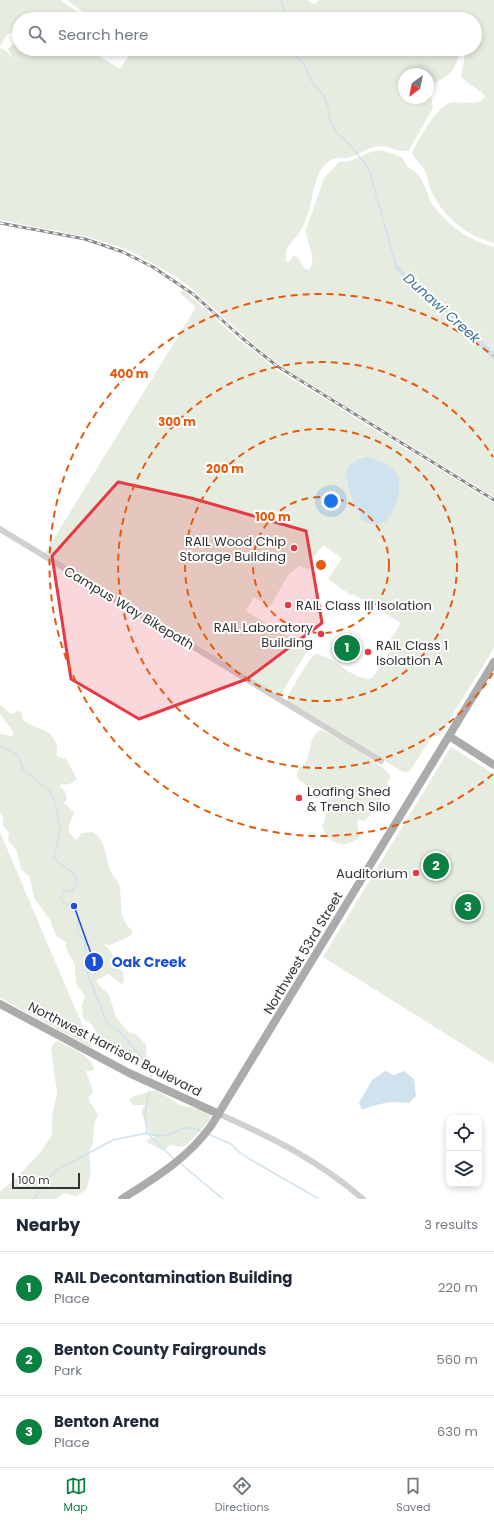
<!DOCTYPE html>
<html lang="en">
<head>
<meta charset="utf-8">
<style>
	:root { --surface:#fff; --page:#f6f6f7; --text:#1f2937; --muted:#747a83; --line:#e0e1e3; --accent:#0b8043 }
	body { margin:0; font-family:Poppins,sans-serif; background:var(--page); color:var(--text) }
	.controls { position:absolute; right:12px; bottom:12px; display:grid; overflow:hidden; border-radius:8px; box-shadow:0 2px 6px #0003 }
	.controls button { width:36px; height:36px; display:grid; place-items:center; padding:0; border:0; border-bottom:1px solid var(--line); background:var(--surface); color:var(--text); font:20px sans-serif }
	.compass { position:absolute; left:398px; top:68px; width:36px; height:36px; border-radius:50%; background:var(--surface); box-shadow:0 2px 6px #0003; rotate:212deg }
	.scale { position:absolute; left:12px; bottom:10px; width:68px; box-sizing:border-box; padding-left:4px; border:2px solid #333; border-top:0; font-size:11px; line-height:14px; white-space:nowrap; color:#333; -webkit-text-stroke:3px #fff; paint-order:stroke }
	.you { position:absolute; left:331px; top:501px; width:14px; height:14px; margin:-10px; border:3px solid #fff; border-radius:50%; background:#1a73e8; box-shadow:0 0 0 6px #1a73e833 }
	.badge { display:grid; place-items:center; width:26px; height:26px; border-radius:50%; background:var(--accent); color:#fff; font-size:13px; font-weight:700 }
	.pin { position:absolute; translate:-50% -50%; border:2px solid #fff; box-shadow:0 1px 4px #0006 }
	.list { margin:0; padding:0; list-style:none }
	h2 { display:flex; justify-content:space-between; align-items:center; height:52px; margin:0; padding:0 16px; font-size:17px }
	h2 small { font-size:13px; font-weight:400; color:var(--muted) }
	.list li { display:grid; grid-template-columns:26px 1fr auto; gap:12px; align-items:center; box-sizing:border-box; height:72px; padding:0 16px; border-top:1px solid var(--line) }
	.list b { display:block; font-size:15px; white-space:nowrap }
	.list p { margin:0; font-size:13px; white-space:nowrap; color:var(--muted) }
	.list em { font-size:13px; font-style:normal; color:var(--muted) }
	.icon { flex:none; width:22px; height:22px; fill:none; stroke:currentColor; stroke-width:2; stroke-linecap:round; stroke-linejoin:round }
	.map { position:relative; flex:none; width:494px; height:1199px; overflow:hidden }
	.search { position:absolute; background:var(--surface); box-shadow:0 2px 6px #0003; left:12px; right:12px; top:12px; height:44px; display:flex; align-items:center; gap:10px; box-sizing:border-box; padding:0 14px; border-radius:22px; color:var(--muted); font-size:15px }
	.sheet { height:268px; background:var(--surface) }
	nav { display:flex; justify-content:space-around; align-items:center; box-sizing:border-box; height:56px; border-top:1px solid var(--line); background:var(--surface); font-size:11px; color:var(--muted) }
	nav a { display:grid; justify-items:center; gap:2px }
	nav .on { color:var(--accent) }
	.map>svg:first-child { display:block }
	.green { fill:#e6ecdf; fill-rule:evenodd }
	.water { fill:#cfe2ee }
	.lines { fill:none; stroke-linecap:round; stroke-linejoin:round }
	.stream { stroke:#cfe2ee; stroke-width:1.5 }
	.minor { stroke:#d0d0d0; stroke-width:6 }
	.major { stroke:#ababab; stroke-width:8 }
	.rail-casing { stroke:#888; stroke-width:3 }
	.rail { stroke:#fff; stroke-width:1.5; stroke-dasharray:4.5; stroke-linecap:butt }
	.marked { fill:#e63946; fill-opacity:0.2; stroke:#e63946; stroke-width:3; stroke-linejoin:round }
	.ring { fill:none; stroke:#e8590c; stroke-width:2; stroke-dasharray:7 5 }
	.poi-dot { fill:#e63946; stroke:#fff; stroke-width:1.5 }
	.labels { text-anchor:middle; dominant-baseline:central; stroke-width:4; stroke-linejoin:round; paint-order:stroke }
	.poi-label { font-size:13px; fill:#333; stroke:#fff; text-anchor:end }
	.street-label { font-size:13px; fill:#333; stroke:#fff }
	.water-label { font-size:14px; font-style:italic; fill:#3f7597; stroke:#fff }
	.centre { fill:#e8590c; stroke:#fff; stroke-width:2 }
	.ring-label { font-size:12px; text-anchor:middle; font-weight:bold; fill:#e8590c; stroke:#fff; stroke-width:4; stroke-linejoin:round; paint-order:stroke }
	.leader { fill:none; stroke:#1d4ed8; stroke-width:1.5 }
	.callout-dot { fill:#1d4ed8; stroke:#fff; stroke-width:1.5 }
	.mark-label { font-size:12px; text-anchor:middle; font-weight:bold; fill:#fff }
	.callout-label { font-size:14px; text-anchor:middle; font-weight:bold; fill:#1d4ed8; stroke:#fff; stroke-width:4; stroke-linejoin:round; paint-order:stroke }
</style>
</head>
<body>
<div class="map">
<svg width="494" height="1199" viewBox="0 0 494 1199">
	<rect width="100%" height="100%" fill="#fff"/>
	<!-- green -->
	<g class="green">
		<polygon points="0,0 60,0 88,19 19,19 19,31 7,34 0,47"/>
		<path d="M67 0H307L314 4 319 0H494V243C466 236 441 215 430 188 428 183 428 178 426 173 423 165 415 160 412 153 419 139 435 108 450 103 460 100 480 108 485 96 478 88 468 85 461 77L466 49H475V27L477 24 475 19H115L108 14 107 19H92Z"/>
		<path d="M18 39 19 49H26L32 57 34 50 32 51 31 49H88L120 69 133 49H460C455 70 454 72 435 83L431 95 433 108 409 150C398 154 390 145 379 146 369 147 361 154 351 157 346 159 341 157 336 158 312 165 314 202 306 219 304 224 302 229 299 233 291 245 284 245 286 262H289L293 256 298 257 304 268 309 270C318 259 306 243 306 230L324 178 339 162C356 162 361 154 375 151 385 149 395 155 403 158L408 168C424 171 426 198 436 209 451 228 471 241 494 247V352L441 303 421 290 408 278 396 263 395 264 420 292 462 328 494 361V497L284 368 252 343 191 288 175 276 146 260 126 249 88 237 0 220V48L5 50 13 59 8 49ZM404 74H428V98H404Z"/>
		<path d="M182 289 237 338 274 368 494 503V648L440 735 432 737 409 772H403L287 701 288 696C294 687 308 658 316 654 336 657 349 678 369 679L373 677 390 651 386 647 401 623 353 594 352 596 328 579 342 558 323 545 314 557 309 570 299 566 289 574 271 605H267L254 597 246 611 305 647 306 653 280 696 45 553 196 307 180 293ZM378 459 392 469 396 503 389 519 363 520 358 514 347 481Z"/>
		<path d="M0 704 9 713 12 714 18 711 21 712 24 721C36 730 54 728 57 747 58 750 56 753 57 756L66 759 77 779C72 783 68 786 61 784L60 787 65 791 67 798 64 803 74 812C71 824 62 829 77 840L81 833 93 832C105 839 106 858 110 870 113 877 120 882 120 889 122 906 118 919 133 931L130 936 110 945 104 944 112 953 114 963 123 972 124 982 121 984 108 974 97 980V983L109 995 116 1017 128 1032 135 1034 146 1044 147 1063 141 1062 138 1054 136 1052 133 1054 134 1060 133 1063 110 1050 108 1042 97 1034 93 1026 83 1018 82 1005 85 996 76 984 75 965 66 948V942L56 936 50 920 34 898 30 877 21 869 17 851 8 840 9 833 3 826V817L0 813V734L11 736 14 733 0 714Z"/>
		<path d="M321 730C335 735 385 765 391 777L387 783 388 791 381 797 374 811 364 821 359 819 357 821 360 837C347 850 326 844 322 826 330 812 322 809 330 796 317 788 308 789 297 778V771C300 768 304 764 306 761 313 749 307 737 321 730Z"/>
		<polygon points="451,747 494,774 494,1064 323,957"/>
		<polygon points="0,832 92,1048 0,998"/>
		<path d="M58 1041C70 1048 90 1054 94 1068L92 1071H86L93 1091 88 1098 98 1115 95 1121 92 1146 89 1151 91 1171 88 1184 86 1190 76 1196 64 1193 56 1199H0V1192L19 1175 40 1153 52 1135V1116L57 1094 51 1048 55 1042Z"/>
		<polygon points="156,1090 180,1105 199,1109 210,1114 210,1120 188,1144 182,1147 170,1145 163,1151 148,1143 147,1139 156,1138 150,1134 141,1112 144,1106 149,1105 133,1105 129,1100 134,1096"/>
	</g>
	<!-- water -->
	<g class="water">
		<path d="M396 262 408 278 421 290 441 303 491 349 494 352V361C478 345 463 327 446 313 428 298 409 285 395 268Z"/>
		<path d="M365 457C376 457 393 465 398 477 402 488 396 510 388 519 386 522 382 523 378 525 374 524 369 524 365 522 357 518 343 477 347 470 350 463 357 460 365 457Z"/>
		<path d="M385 1071 394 1075 404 1071 414 1079 416 1096 409 1103C391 1101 379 1103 362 1110L359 1103 372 1080Z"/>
	</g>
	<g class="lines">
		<!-- stream -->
		<g class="stream">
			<polyline points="281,0 287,19"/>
			<polyline points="290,49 304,65 312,82 324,96 329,109 330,121 336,132 351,146 369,169 396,266"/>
			<path d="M0 746 18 756 23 770 49 790 56 806 60 830 54 859 76 875V884L72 891H63L61 899 66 904 74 906 78 914V933L85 942 87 973 108 1025C125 1032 145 1062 152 1079"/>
			<path d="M149 1091 145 1114 147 1133C153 1135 159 1137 166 1135 181 1131 184 1123 203 1132"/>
			<polyline points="208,1134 231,1144 239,1152 251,1160 319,1199"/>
			<polyline points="181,1164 223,1199"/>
			<polyline points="33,1199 55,1171 113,1140 147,1133 174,1159"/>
		</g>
		<!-- minor -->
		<g class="minor">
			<polyline points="0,529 381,761"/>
			<path d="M219 1114C273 1138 318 1160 363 1199"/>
		</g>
		<!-- major -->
		<g class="major">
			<polyline points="449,736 494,765"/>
			<polyline points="0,1004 129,1073 219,1114"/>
			<path d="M122 1199C156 1177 187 1159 211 1126L494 662"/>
		</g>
		<!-- rail casing -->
		<g class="rail-casing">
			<polyline id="rail" points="0,223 85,239 123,252 153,267 193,294 242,338 277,366 494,500"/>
		</g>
		<!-- rail -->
		<use href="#rail" class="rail"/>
	</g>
	<!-- marked area -->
	<path class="marked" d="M118 482 191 498 306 531 322 623 247 679 139 719 71 679 52 556Z"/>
	<!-- distance rings -->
	<g class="ring">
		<circle cx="321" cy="565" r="68"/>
		<circle cx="321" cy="565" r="136"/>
		<path d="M493 673A203 203 0 1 1 493 457"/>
		<path d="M493 774A271 271 0 1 1 493 356"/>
	</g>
	<!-- markers -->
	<g class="poi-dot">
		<circle cx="294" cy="548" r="4"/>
		<circle cx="288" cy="605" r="4"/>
		<circle cx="321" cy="634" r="4"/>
		<circle cx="368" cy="652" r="4"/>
		<circle cx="299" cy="798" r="4"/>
		<circle cx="416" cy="873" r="4"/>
	</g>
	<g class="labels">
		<!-- poi labels -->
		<g class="poi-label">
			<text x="286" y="541">RAIL Wood Chip<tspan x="286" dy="15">Storage Building</tspan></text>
			<text x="296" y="605" text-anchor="start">RAIL Class III Isolation</text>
			<text x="313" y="627">RAIL Laboratory<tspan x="313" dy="15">Building</tspan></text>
			<text x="376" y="645" text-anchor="start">RAIL Class 1<tspan x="376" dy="15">Isolation A</tspan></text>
			<text x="307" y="791" text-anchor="start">Loafing Shed<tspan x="307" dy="15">&amp; Trench Silo</tspan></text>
			<text x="408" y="873">Auditorium</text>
		</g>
		<!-- street labels -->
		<g class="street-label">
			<text transform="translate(129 608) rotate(31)">Campus Way Bikepath</text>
			<text transform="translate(303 953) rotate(-59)">Northwest 53rd Street</text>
			<text transform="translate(115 1049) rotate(27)">Northwest Harrison Boulevard</text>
		</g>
		<!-- water labels -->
		<g class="water-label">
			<text transform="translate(442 308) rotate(42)">Dunawi Creek</text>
		</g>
	</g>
	<circle cx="321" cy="565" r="6" class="centre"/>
	<g class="ring-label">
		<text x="129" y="378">400 m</text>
		<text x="177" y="426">300 m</text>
		<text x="225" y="473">200 m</text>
		<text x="273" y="521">100 m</text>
	</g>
	<!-- callouts -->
	<path class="leader" d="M74 906L94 962"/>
	<g class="callout-dot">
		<circle cx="74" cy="906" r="4"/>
		<circle cx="94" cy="962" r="10"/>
	</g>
	<g class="mark-label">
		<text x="94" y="966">1</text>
	</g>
	<g class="callout-label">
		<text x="149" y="967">Oak Creek</text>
	</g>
</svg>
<div class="controls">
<button><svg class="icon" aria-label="locate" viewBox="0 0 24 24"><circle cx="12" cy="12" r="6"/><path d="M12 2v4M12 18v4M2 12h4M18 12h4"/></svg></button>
<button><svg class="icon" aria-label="layers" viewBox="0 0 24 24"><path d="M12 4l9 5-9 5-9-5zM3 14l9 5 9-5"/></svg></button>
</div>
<svg class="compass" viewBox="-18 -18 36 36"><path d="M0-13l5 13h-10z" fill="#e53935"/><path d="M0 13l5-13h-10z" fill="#747a83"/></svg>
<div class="scale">100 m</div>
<div class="you"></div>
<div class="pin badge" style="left:347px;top:648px">1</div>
<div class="pin badge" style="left:436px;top:866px">2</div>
<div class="pin badge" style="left:468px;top:907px">3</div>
<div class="search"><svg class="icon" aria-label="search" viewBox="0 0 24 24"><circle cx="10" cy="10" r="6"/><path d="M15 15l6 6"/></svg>Search here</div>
</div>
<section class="sheet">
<h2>Nearby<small>3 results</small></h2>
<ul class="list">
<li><span class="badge">1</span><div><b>RAIL Decontamination Building</b><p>Place</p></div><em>220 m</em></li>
<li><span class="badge">2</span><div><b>Benton County Fairgrounds</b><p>Park</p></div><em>560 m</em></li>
<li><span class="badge">3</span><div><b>Benton Arena</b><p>Place</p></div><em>630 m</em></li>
</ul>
</section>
<nav>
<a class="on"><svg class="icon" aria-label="map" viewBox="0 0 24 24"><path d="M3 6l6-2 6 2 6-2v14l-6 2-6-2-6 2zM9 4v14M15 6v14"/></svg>Map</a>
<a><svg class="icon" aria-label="directions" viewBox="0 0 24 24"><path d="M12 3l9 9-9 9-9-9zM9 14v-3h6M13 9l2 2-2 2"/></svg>Directions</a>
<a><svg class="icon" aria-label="saved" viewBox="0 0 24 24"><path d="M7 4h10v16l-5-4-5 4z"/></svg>Saved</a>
</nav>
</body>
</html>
